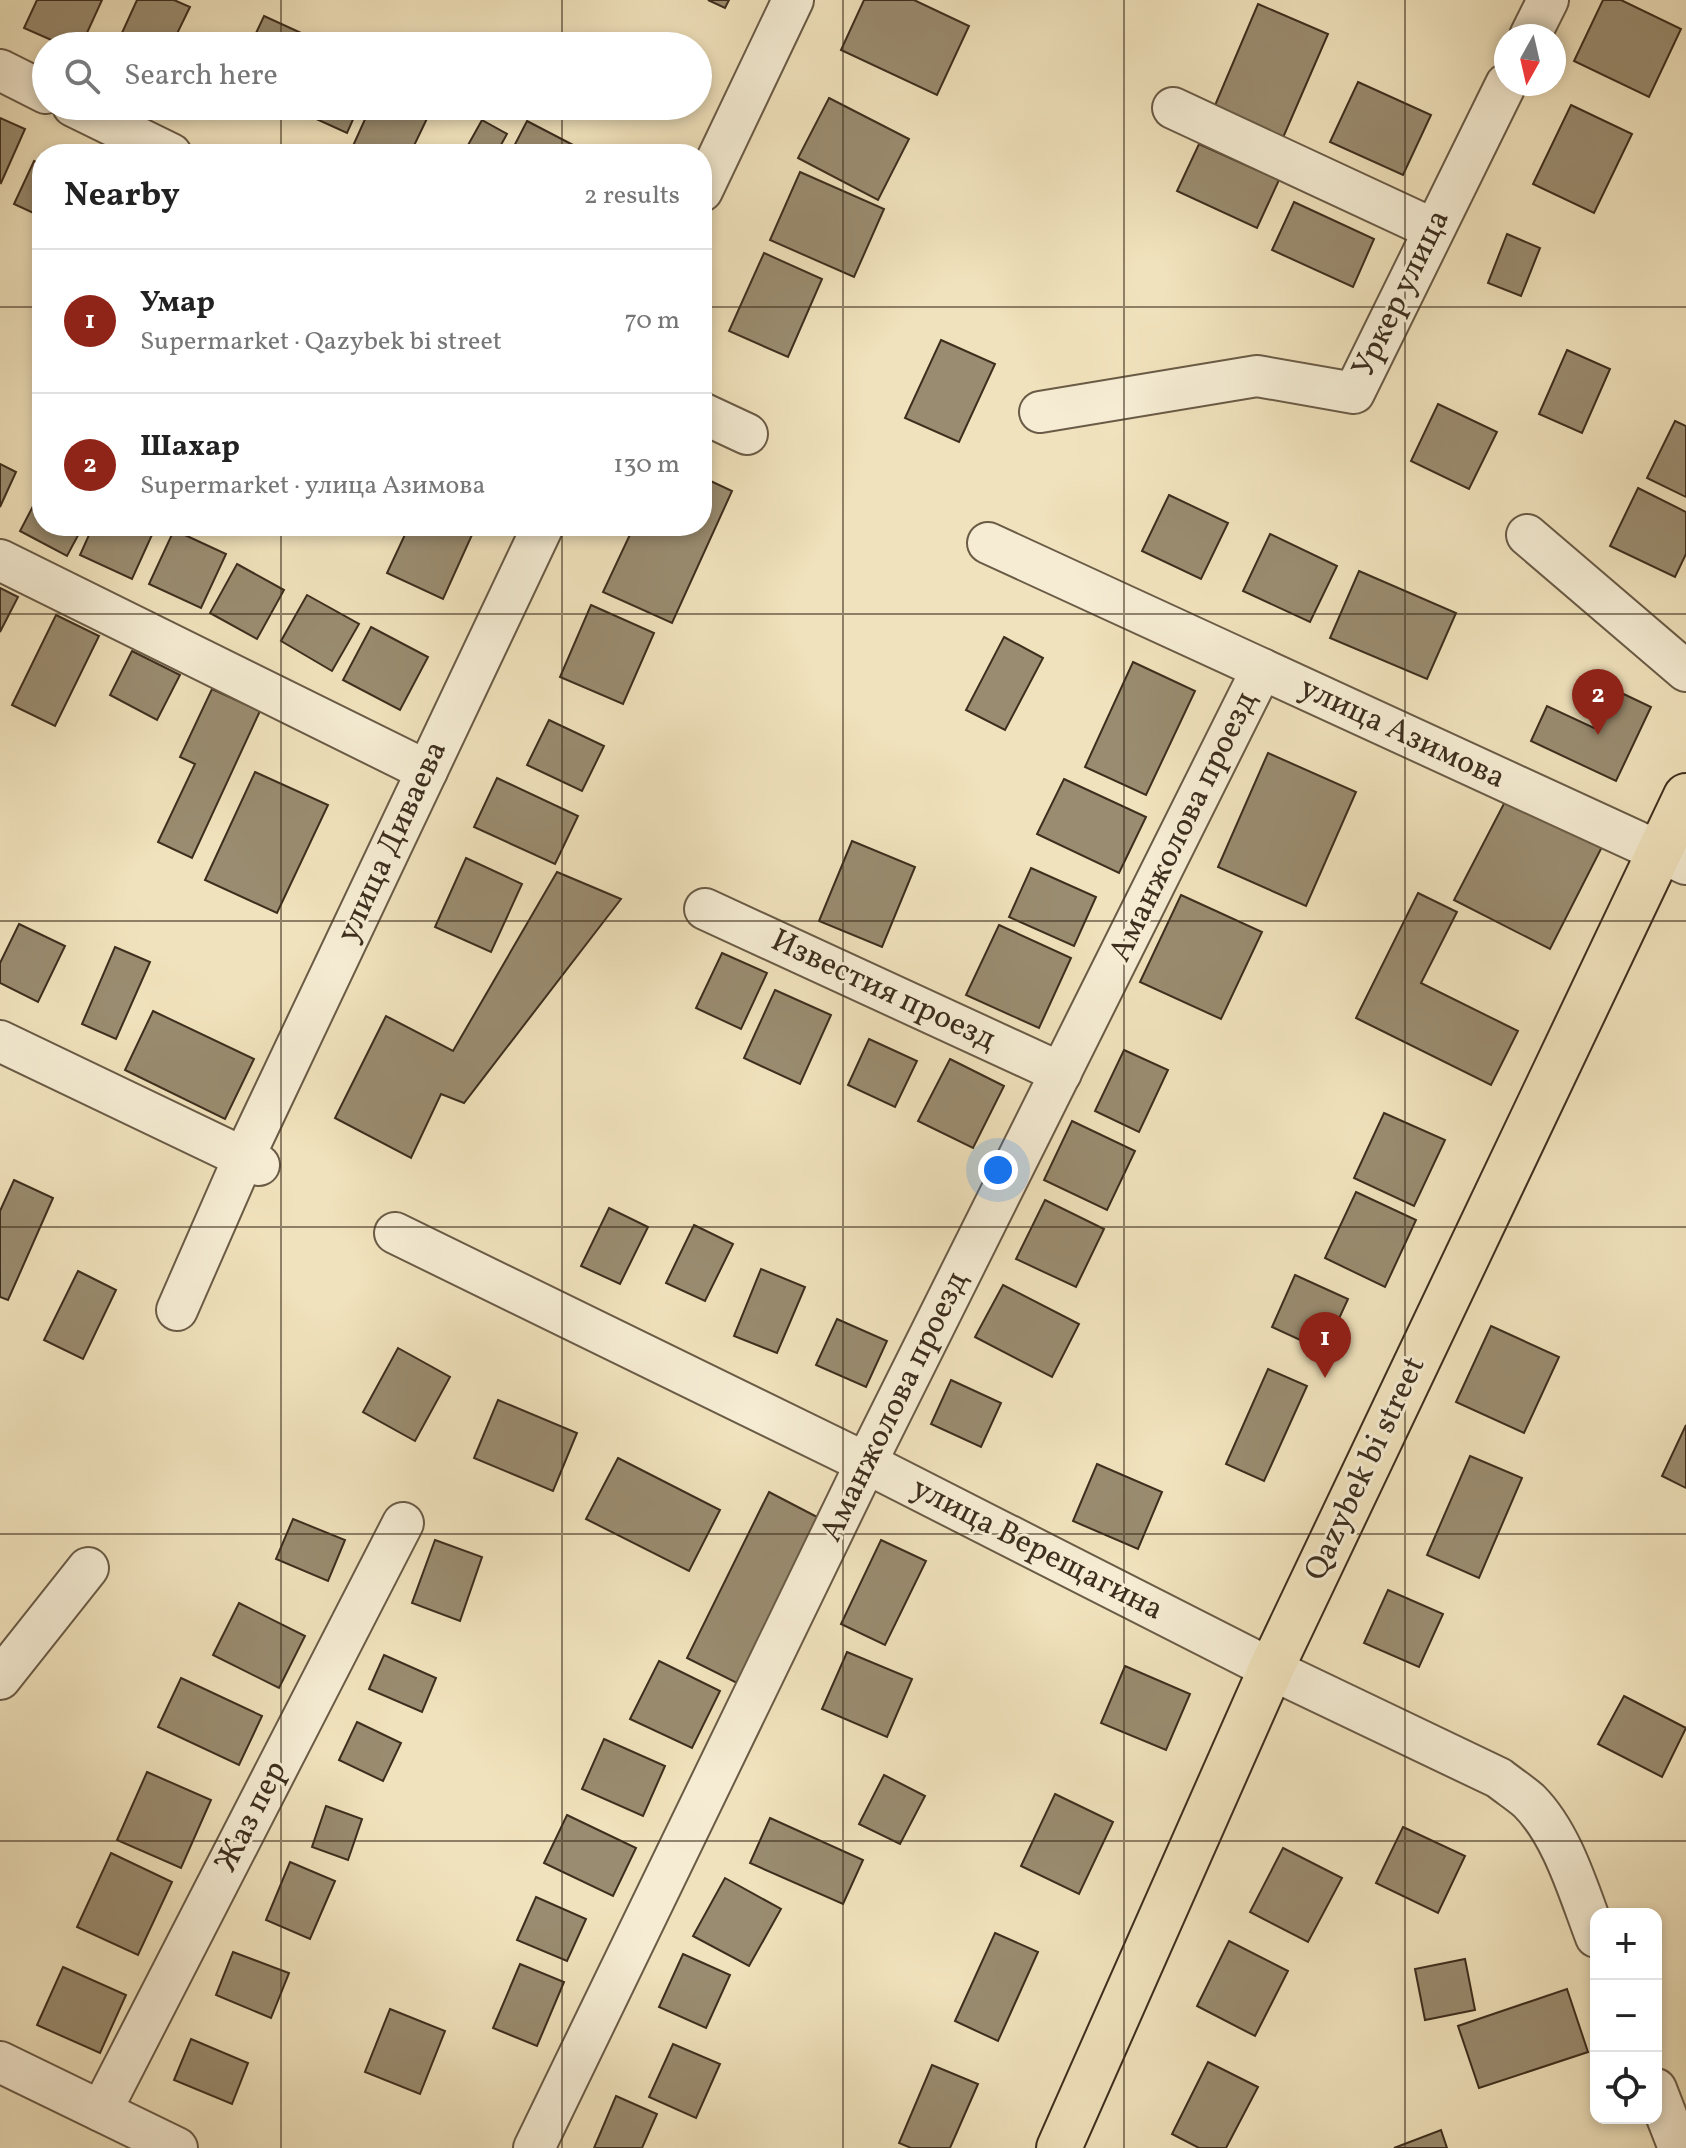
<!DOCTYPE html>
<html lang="en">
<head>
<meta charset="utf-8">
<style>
	:root { --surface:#fff; --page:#f2f2f2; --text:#222; --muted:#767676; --line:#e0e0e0; --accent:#8f2418 }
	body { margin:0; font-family:Vollkorn,serif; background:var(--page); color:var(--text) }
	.controls { position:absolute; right:24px; bottom:24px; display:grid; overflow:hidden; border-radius:16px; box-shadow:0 4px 12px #0003 }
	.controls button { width:72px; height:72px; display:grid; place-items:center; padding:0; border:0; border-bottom:2px solid var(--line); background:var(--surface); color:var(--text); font:40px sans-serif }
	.compass { position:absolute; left:1494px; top:24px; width:72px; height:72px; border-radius:50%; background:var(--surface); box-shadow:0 4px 12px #0003; rotate:188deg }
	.you { position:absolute; left:998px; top:1170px; width:28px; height:28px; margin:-20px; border:6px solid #fff; border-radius:50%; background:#1a73e8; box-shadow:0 0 0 12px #1a73e833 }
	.badge { display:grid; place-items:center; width:52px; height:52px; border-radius:50%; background:var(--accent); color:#fff; font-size:26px; font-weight:700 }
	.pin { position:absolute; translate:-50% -66px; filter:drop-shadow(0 2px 4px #0008) }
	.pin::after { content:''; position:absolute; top:42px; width:28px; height:24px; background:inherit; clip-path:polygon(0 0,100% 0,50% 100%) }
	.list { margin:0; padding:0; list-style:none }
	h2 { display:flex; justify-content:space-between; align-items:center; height:104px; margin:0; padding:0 32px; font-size:34px }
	h2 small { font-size:26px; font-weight:400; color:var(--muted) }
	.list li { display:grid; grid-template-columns:52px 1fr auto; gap:24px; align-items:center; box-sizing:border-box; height:144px; padding:0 32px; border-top:2px solid var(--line) }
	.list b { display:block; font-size:30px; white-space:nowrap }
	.list p { margin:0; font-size:26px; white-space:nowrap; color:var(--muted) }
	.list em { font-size:26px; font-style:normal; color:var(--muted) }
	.icon { flex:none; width:44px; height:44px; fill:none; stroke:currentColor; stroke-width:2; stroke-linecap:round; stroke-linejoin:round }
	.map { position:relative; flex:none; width:1686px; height:2148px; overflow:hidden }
	.search { position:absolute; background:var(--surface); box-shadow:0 4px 12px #0003; left:32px; top:32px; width:680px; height:88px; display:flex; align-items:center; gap:20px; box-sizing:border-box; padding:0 28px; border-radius:44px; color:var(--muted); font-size:30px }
	.panel { position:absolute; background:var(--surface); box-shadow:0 4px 12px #0003; left:32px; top:144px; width:680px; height:392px; border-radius:32px }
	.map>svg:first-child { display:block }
	.building { fill:#9a8c70; stroke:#3d2e1e; stroke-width:2 }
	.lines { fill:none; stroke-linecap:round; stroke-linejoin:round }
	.minor-casing { stroke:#6a5b46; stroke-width:44 }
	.major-casing { stroke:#3d2e1e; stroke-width:48 }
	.minor { stroke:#f5ecd3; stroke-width:40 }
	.major { stroke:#f0e2bc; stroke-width:44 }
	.grid { fill:none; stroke:#3d2e1e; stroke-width:2; stroke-opacity:0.55 }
	.labels { text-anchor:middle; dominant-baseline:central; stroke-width:6; stroke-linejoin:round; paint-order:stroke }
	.street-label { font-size:32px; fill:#3d2e1e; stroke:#f5ecd3 }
</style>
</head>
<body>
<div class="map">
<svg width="1686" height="2148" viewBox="0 0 1686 2148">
	<rect width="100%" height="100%" fill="#f0e2bc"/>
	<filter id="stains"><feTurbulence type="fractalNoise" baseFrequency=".0025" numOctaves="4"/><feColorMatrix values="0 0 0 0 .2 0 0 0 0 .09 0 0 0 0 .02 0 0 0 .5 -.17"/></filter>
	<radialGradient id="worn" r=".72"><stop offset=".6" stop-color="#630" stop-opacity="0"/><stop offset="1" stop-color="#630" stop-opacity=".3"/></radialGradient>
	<!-- building -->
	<g class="building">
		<polygon points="37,0 102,0 81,46 65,46 24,28"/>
		<polygon points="137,0 174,0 190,7 171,46 116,46"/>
		<polygon points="708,0 729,0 725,8"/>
		<polygon points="864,0 914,0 969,26 937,95 841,50"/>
		<polygon points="1603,0 1621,0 1681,29 1649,97 1574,61"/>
		<polygon points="1258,4 1328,34 1282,140 1213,110"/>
		<polygon points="264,16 310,37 306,46 250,46"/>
		<polygon points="1358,82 1431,115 1403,175 1330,142"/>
		<polygon points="829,98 909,139 878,200 798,158"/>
		<polygon points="1571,105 1632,134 1594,213 1533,184"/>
		<polygon points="293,106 359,106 347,133 292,108"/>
		<polygon points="371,106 433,106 410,154 364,154 352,148"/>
		<polygon points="0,118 25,129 1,183 0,182"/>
		<polygon points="482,120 507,134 496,154 463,154"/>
		<polygon points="527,121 575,146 570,154 510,154"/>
		<polygon points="1199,144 1279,180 1257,228 1177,191"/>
		<polygon points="34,161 42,165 42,217 14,204"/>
		<polygon points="800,172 884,209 854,277 770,240"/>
		<polygon points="1294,202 1374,239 1353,287 1272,250"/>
		<polygon points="1507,234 1540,248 1521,296 1488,283"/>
		<polygon points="764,253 822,279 788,357 729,331"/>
		<polygon points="941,340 995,364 959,442 905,418"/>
		<polygon points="1567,350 1610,369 1582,433 1539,414"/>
		<polygon points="1438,404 1497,432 1469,489 1411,461"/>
		<polygon points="1675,421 1686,426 1686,497 1647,478"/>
		<polygon points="0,464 16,472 0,507"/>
		<polygon points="702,477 732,491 672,623 603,592 634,526 702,526"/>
		<polygon points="1638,488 1686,512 1686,554 1675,577 1610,546"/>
		<polygon points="42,489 42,526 83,526 67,556 20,531"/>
		<polygon points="1169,495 1228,523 1201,579 1142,551"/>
		<polygon points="93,526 156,526 132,579 80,555"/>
		<polygon points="409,526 476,526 443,599 387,573"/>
		<polygon points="174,530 226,554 201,608 149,584"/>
		<polygon points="1270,534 1337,566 1310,622 1243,591"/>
		<polygon points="237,564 284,590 257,639 210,613"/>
		<polygon points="1359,571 1456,613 1427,679 1330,638"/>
		<polygon points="0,588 18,597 0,632"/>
		<polygon points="307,595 359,624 332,671 281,641"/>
		<polygon points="591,605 654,633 623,704 560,677"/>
		<polygon points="56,615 99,636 55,726 12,705"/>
		<polygon points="371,627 428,657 400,710 343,680"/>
		<polygon points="1004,637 1043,658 1005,730 966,710"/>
		<polygon points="132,651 180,675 157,720 110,695"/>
		<polygon points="1133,662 1195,691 1146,795 1085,767"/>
		<polygon points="212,689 260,711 192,858 158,842 195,764 180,757"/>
		<polygon points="1613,689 1651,707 1616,781 1531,741 1547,706 1594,728"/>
		<polygon points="549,720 604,746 582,791 527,765"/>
		<polygon points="1268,753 1356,792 1306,906 1218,867"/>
		<polygon points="255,772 328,805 277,913 205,880"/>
		<polygon points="497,778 578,816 555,864 474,827"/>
		<polygon points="1064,779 1146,817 1119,873 1037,834"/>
		<polygon points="1510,792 1605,841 1550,949 1454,900"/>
		<polygon points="852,841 915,867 882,947 819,921"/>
		<polygon points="466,858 522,884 491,952 435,927"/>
		<polygon points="1031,868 1096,897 1074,946 1009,917"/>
		<polygon points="557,872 621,899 464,1103 441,1094 411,1158 335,1118 386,1016 453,1051"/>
		<polygon points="1418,893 1457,912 1421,983 1518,1031 1491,1085 1356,1018"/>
		<polygon points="1181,895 1262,932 1221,1019 1140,982"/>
		<polygon points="19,924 65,946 38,1002 0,983 0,963"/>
		<polygon points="999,925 1071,958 1039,1028 966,995"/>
		<polygon points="115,947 150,962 116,1039 82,1024"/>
		<polygon points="722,953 767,973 741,1029 696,1008"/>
		<polygon points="775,990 831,1015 800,1084 744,1058"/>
		<polygon points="153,1011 254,1059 225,1119 125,1070"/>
		<polygon points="869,1039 917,1061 895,1107 848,1085"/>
		<polygon points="1124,1050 1168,1070 1139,1132 1095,1111"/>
		<polygon points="950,1059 1004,1086 973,1148 918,1121"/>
		<polygon points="1384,1113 1445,1140 1414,1206 1354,1178"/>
		<polygon points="1072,1121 1135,1151 1107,1210 1044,1180"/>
		<polygon points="14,1180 53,1198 8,1300 0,1297 0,1211"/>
		<polygon points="1356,1192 1416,1220 1385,1287 1325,1258"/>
		<polygon points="1045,1200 1104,1229 1076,1287 1016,1259"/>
		<polygon points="609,1208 648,1227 620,1284 581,1266"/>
		<polygon points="694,1225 733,1244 705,1301 666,1283"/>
		<polygon points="761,1269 805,1287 777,1353 734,1336"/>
		<polygon points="78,1271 116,1290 83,1359 44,1340"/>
		<polygon points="1295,1275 1348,1299 1324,1351 1272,1327"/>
		<polygon points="1003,1285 1079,1324 1052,1377 975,1337"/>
		<polygon points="837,1319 887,1341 866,1387 816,1365"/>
		<polygon points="1491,1326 1559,1357 1524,1433 1456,1402"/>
		<polygon points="398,1348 450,1377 415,1441 363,1412"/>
		<polygon points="1268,1369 1307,1386 1264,1481 1226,1464"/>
		<polygon points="951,1380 1001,1403 981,1447 931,1424"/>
		<polygon points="498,1400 577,1433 553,1491 474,1458"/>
		<polygon points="1686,1425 1686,1488 1662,1476"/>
		<polygon points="1470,1456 1522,1478 1479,1578 1427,1555"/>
		<polygon points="618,1458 720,1510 689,1571 586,1519"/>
		<polygon points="1097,1464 1162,1492 1138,1549 1073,1521"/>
		<polygon points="769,1492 819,1518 737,1683 687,1658"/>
		<polygon points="293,1519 345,1540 328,1581 276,1559"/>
		<polygon points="435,1540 482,1557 460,1621 412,1603"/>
		<polygon points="881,1540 926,1561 885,1645 841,1624"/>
		<polygon points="1388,1590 1443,1614 1419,1667 1364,1643"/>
		<polygon points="239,1603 305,1636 279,1688 213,1655"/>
		<polygon points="847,1652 912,1679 887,1737 822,1709"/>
		<polygon points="384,1655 436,1678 422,1712 369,1689"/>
		<polygon points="659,1661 720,1691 692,1748 630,1719"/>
		<polygon points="1125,1666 1190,1694 1166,1750 1101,1723"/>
		<polygon points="181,1678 262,1716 239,1765 158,1727"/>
		<polygon points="1624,1696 1686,1728 1662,1777 1598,1744"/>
		<polygon points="357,1722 401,1743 383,1781 339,1760"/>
		<polygon points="604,1739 665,1766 643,1816 582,1789"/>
		<polygon points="147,1772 211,1800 181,1868 117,1840"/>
		<polygon points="884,1775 925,1796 900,1844 859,1824"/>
		<polygon points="1055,1794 1113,1822 1079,1894 1021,1866"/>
		<polygon points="326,1806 362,1819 348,1860 312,1847"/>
		<polygon points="567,1815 636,1848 613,1896 544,1863"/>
		<polygon points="770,1818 863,1860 843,1904 750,1863"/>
		<polygon points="1403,1827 1465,1856 1438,1913 1376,1883"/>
		<polygon points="1283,1848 1342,1878 1308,1942 1250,1912"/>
		<polygon points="111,1853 172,1882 138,1955 77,1927"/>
		<polygon points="290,1862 335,1881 310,1939 266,1920"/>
		<polygon points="725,1878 781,1909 749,1966 693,1936"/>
		<polygon points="536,1897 586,1919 567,1961 517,1940"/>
		<polygon points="995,1933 1038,1952 998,2041 955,2021"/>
		<polygon points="1229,1941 1288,1971 1255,2036 1197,2006"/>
		<polygon points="233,1952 289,1973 271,2018 216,1995"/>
		<polygon points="683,1954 730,1975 706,2028 659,2007"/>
		<polygon points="1465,1959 1475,2010 1425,2020 1415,1969"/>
		<polygon points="520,1964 564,1982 537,2046 493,2028"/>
		<polygon points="63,1967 126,1995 100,2053 37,2025"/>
		<polygon points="1567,1989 1588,2052 1479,2088 1458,2026"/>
		<polygon points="390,2009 445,2031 420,2094 365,2072"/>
		<polygon points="191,2039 248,2063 232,2104 174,2080"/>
		<polygon points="673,2044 720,2064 696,2118 649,2097"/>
		<polygon points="1208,2062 1258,2087 1226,2148 1199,2148 1172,2134"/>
		<polygon points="932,2065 978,2084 950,2148 911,2148 899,2143"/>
		<polygon points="616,2096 657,2114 642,2148 594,2148"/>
		<polygon points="1441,2130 1447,2148 1394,2148"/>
	</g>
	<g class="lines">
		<!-- minor casing -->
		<g class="minor-casing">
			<g id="minor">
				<polyline points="1530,36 1548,0"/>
				<polyline points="0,70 46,93"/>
				<polyline points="73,106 171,154"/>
				<polyline points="1173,108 1433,229"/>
				<polyline points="702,191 793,0"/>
				<polyline points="1040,412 1257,376 1354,393 1506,84"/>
				<polyline points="702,413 747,434"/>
				<polyline points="1527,535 1686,671"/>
				<polyline points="988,543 1686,864"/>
				<polyline points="0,560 427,771"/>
				<polyline points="705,909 1061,1073"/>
				<polyline points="0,1041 259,1165"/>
				<path d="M395 1233 866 1463 1271 1669 1499 1778C1509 1786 1520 1793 1529 1801 1563 1835 1579 1893 1596 1937"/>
				<polyline points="177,1310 244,1157 543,526"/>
				<polyline points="0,1679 88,1568"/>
				<polyline points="0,2062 177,2148"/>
				<polyline points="1656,2089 1679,2148"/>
				<polyline points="101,2111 403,1523"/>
				<polyline points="534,2148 866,1463 1262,669"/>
			</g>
		</g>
		<!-- major casing -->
		<g class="major-casing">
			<polyline id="major" points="1059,2148 1271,1669 1686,796"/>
		</g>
		<!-- minor -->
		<use href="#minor" class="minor"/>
		<!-- major -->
		<use href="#major" class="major"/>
	</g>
	<!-- grid -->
	<path class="grid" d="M281 0V46M562 0V46M843 0V2148M1124 0V2148M1405 0V2148M281 106V154M562 106V154M0 307H42M702 307H1686M281 526V2148M562 526V2148M0 614H1686M0 921H1686M0 1227H1686M0 1534H1686M0 1841H1686"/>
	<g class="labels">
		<!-- street labels -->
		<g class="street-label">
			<text transform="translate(1402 294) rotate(-64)">Уркер улица</text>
			<text transform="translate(1402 734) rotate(25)">улица Азимова</text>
			<text transform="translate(1184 827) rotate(-64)">Аманжолова проезд</text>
			<text transform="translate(393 842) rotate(-65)">улица Диваева</text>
			<text transform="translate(883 991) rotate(25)">Известия проезд</text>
			<text transform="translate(895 1407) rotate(-64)">Аманжолова проезд</text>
			<text transform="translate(1366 1469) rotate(-65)">Qazybek bi street</text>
			<text transform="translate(1037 1550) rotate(27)">улица Верещагина</text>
			<text transform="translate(252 1817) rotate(-63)">Жаз пер</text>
		</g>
	</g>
	<rect width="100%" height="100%" filter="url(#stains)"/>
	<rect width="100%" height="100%" fill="url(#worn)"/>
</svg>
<div class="controls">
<button>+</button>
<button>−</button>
<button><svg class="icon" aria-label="locate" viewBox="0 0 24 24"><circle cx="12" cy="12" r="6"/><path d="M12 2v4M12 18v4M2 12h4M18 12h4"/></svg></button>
</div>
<svg class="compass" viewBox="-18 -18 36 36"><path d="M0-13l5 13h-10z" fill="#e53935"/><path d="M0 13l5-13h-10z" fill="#767676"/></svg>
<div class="you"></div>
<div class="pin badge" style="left:1325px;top:1378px">1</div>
<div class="pin badge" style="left:1598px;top:735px">2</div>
<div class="search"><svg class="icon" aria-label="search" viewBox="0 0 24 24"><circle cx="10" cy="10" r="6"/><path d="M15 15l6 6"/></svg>Search here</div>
<section class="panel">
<h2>Nearby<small>2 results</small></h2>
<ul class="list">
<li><span class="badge">1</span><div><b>Умар</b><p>Supermarket · Qazybek bi street</p></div><em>70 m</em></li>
<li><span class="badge">2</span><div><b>Шахар</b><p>Supermarket · улица Азимова</p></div><em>130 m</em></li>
</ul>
</section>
</div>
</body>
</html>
